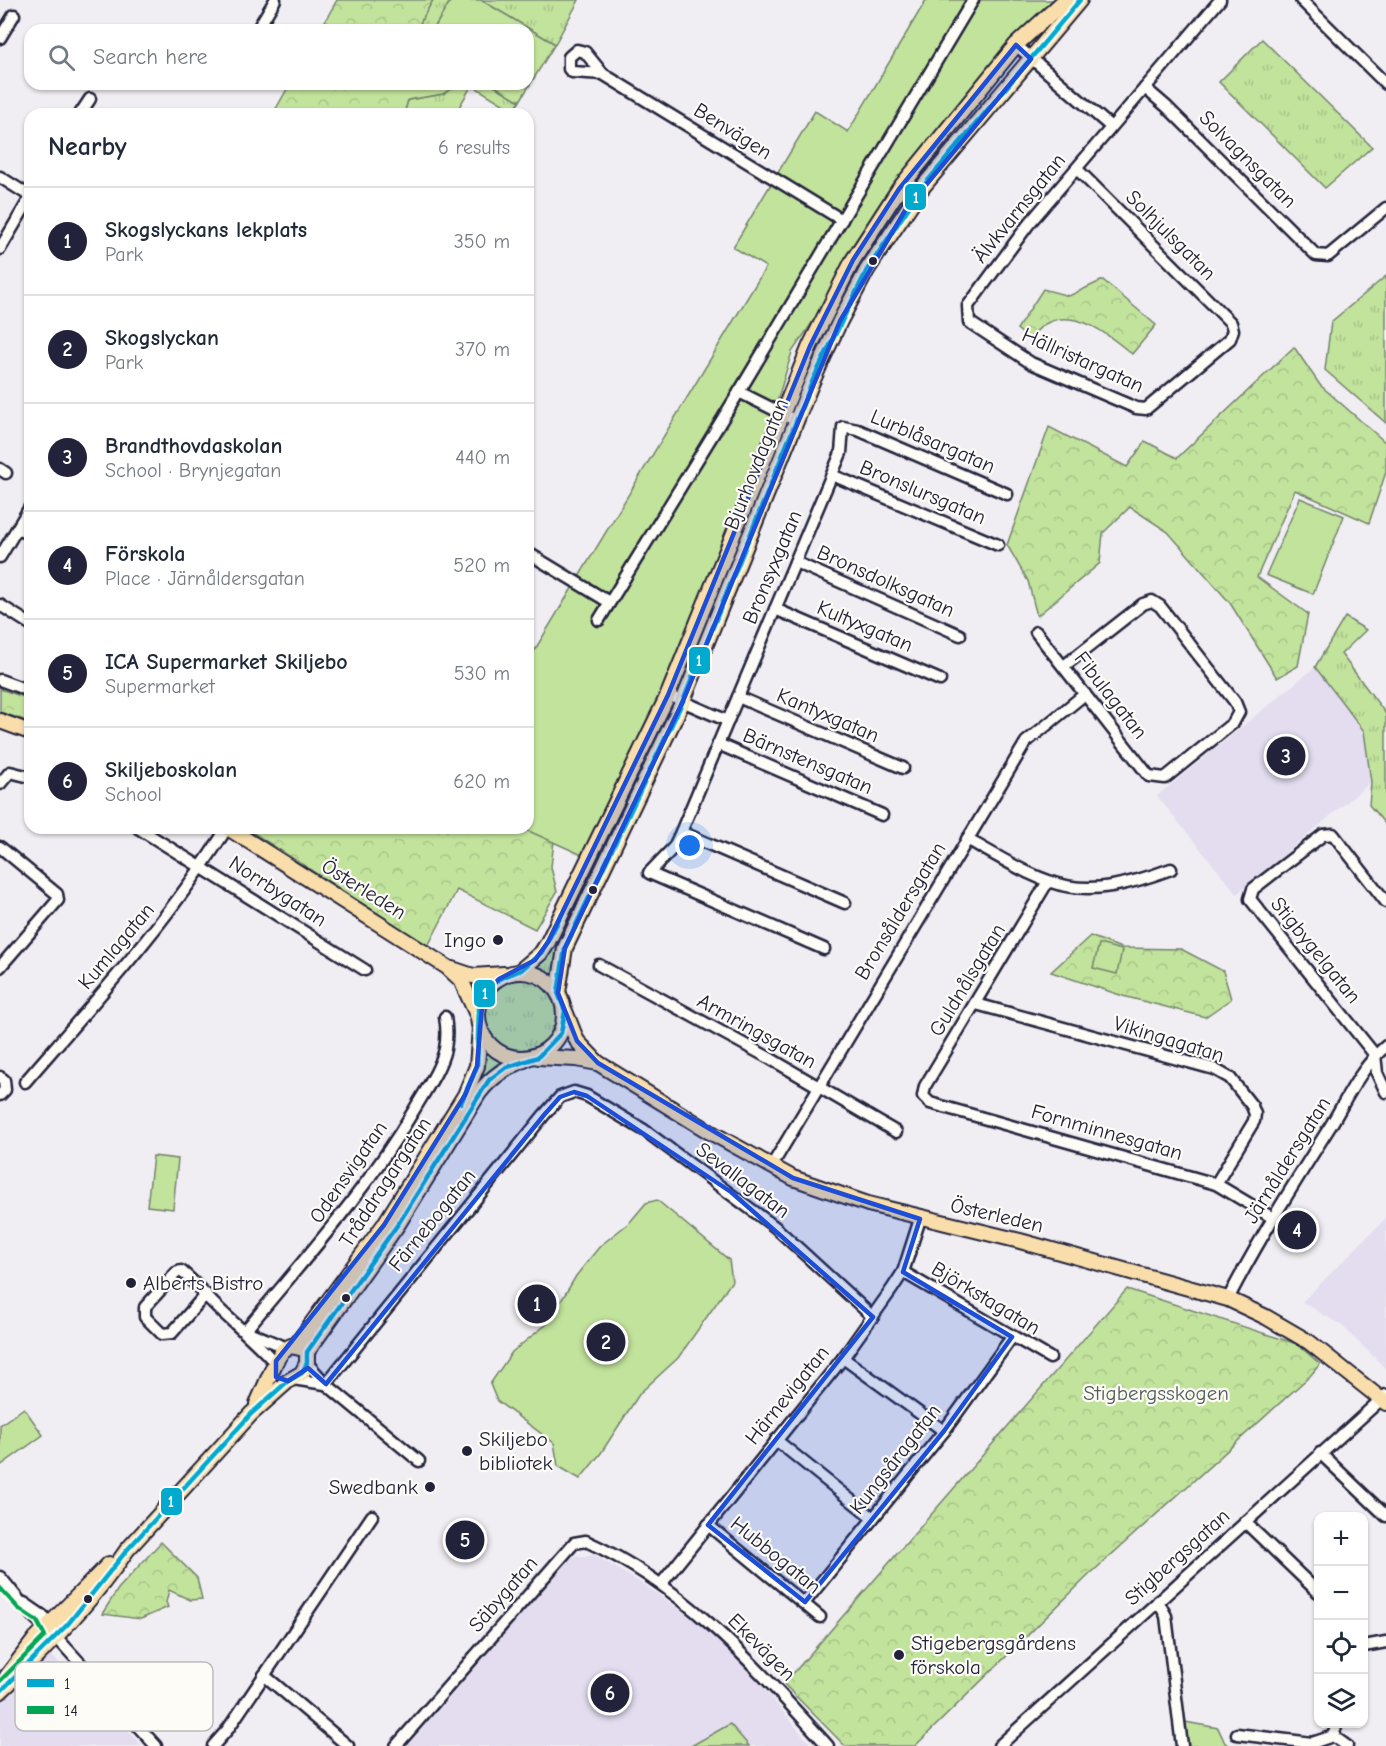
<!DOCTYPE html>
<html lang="en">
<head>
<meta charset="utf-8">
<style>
	:root { --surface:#fff; --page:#f2f2f3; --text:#1f2937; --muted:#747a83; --line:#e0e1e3; --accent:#22223b }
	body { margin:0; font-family:"Comic Neue",sans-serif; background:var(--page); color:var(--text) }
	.controls { position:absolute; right:18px; bottom:18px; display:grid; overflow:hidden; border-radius:12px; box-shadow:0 2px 4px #0004 }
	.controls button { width:54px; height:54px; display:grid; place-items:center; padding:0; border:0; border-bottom:2px solid var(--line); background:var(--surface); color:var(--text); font:30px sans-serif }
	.you { position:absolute; left:690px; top:846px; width:21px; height:21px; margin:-15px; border:4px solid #fff; border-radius:50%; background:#1a73e8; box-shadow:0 0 0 9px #1a73e833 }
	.badge { display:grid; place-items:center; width:39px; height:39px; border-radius:50%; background:var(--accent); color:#fff; font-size:20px; font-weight:700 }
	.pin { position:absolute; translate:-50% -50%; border:3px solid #fff; box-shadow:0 2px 6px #0006 }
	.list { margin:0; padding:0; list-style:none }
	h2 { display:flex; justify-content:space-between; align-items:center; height:78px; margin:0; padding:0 24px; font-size:26px }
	h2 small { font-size:20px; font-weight:400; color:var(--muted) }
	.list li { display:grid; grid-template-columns:39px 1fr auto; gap:18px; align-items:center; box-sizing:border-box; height:108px; padding:0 24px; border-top:2px solid var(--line) }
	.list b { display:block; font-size:22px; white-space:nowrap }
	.list p { margin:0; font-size:20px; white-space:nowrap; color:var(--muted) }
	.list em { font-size:20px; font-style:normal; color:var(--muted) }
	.icon { flex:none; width:33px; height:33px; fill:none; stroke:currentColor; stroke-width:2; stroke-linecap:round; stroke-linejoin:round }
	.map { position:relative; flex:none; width:1386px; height:1746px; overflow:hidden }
	.search { position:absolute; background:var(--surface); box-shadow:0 2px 4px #0004; left:24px; top:24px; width:510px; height:66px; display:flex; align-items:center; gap:15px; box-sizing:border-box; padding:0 21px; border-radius:18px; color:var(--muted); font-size:22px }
	.panel { position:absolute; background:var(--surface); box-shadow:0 2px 4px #0004; left:24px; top:108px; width:510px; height:726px; border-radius:18px }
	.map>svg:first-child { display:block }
	.built { fill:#e3ddef }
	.grass { fill:url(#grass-tufts); stroke:#72826c; stroke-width:1.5 }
	.forest { fill:url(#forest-crowns); stroke:#72826c; stroke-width:1.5 }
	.green { fill:#c2e39c; stroke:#72826c; stroke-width:1.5 }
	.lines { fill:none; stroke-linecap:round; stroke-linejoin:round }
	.minor-casing { stroke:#22223b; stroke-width:15 }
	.major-casing { stroke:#22223b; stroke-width:18 }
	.minor { stroke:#fdfcf7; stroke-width:10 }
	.major { stroke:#f9deab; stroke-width:14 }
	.bus-1-casing { stroke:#fdfcf7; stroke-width:9 }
	.bus-2-casing { stroke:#fdfcf7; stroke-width:9 }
	.bus-1 { stroke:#00a9ce; stroke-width:4.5 }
	.bus-2 { stroke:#00a651; stroke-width:4.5 }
	.marked { fill:#1d4ed8; fill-opacity:0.2; stroke:#1d4ed8; stroke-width:4.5; stroke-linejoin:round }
	.bus-dot { fill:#22223b; stroke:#fdfcf7; stroke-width:2 }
	.labels { text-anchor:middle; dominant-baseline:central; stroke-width:4.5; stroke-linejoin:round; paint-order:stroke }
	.street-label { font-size:21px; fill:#22223b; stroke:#fdfcf7 }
	.poi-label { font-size:21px; fill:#22223b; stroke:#fdfcf7; text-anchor:start }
	.park-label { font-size:21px; fill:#525c58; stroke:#fdfcf7 }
	.key { fill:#fdfcf7; stroke:#bbbbbf; stroke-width:1.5 }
	.key-label { font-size:16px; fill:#22223b }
	.line-badge { stroke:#fdfcf7; stroke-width:2 }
	.badge-label { font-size:16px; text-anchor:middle; font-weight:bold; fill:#fff }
</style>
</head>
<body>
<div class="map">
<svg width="1386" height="1746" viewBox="0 0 1386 1746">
	<defs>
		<pattern id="grass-tufts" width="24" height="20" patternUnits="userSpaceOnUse" patternTransform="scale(1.5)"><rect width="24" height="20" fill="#c2e39c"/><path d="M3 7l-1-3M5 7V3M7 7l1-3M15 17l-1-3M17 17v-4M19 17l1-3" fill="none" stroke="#a6c287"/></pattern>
		<pattern id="forest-crowns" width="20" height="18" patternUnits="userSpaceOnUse" patternTransform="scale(1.5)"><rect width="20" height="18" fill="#c2e39c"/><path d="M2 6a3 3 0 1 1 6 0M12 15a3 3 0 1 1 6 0" fill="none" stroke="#a6c287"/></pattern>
	</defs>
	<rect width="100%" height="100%" fill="#f1eef3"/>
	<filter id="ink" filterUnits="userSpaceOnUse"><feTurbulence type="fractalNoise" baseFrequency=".0167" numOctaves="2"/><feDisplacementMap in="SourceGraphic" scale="12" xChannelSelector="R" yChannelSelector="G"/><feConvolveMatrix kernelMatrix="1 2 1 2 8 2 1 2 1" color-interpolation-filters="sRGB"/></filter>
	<g filter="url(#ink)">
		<!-- built -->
		<g class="built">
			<polygon points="1315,667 1364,731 1371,782 1237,894 1157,796"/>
			<polygon points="1386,1218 1386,1369 1341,1325 1302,1302"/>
			<polygon points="593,1554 646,1586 722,1639 812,1746 407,1746 568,1561 577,1555 580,1557"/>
			<polygon points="47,1653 93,1690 142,1746 0,1746 0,1704"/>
		</g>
		<!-- grass -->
		<g class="grass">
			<polygon points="433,0 451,0 433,30 416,30"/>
			<polygon points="481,0 579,0 555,44"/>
			<polygon points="1262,39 1372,147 1325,188 1219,82"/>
			<polygon points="443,84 491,84 520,101 514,111 472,85 455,114 404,114 408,100 443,94 454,87"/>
			<polygon points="1386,276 1386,423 1325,370 1331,322"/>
			<polygon points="1345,617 1366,630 1341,654 1386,714 1386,825 1369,805 1371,782 1364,731 1315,667"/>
			<path d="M615 818C599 873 559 919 553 976L536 966Z"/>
			<circle cx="521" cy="1015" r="37"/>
			<polygon points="485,1050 502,1060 489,1071 474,1091"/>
		</g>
		<!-- forest -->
		<g class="forest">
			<polygon points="337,0 433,0 416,30 320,30"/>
			<polygon points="290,84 443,84 454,87 443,94 408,100 404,114 273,114"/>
			<path d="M1103 280 1156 325 1132 354C1110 336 1077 308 1047 323 1040 326 1034 334 1029 339L1017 329 1043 289 1069 296Z"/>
			<polygon points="1294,347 1320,385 1386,443 1386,472 1369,523 1295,490 1257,577 1308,614 1298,666 1277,678 1230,603 1168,532 1130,507 1103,533 1100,563 1037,616 1028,581 1007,545 1049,427 1127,467 1145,441 1177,458"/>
			<polygon points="0,689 30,699 30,722 0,712"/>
			<polygon points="246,828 522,828 554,841 551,867 557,892 535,929 457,890 428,946"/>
			<polygon points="1090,936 1121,948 1181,949 1223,971 1231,999 1205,1017 1123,996 1051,972"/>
			<polygon points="1127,1289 1297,1344 1320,1364 1310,1376 1090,1574 915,1746 845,1746 784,1684"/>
			<polygon points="161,1542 197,1578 202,1599 190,1600 169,1590 166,1602 168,1607 141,1619 102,1614 118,1589"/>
		</g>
		<!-- green -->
		<g class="green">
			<polygon points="451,0 481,0 555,44 520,101 491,84 528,84 528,30 433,30"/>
			<polygon points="926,0 1059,0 853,249 816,317 792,352 766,438 672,669 582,855 522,828 528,828 528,661 766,267 733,247 815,111 848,132"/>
			<polygon points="1300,498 1344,516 1313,594 1266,575"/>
			<polygon points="1099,944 1122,950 1117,974 1093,968"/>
			<polygon points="153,1156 178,1159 173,1209 147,1206"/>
			<polygon points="657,1200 729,1260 732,1281 678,1358 640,1393 601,1453 580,1479 558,1466 554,1443 497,1401 490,1384 512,1352 548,1323 576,1276 600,1246 630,1222 646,1203"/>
			<polygon points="535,1290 551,1302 539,1317 524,1306"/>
			<polygon points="24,1408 43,1435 0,1466 0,1425"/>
			<polygon points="1185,1722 1218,1728 1225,1743 1231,1746 1189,1746"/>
			<polygon points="730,1724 749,1746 691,1746"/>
		</g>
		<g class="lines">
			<!-- minor casing -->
			<g class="minor-casing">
				<g id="minor">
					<polyline points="1301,0 1386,84"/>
					<polyline points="257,30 275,0"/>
					<polyline points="0,38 14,15"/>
					<polyline points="1016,45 1111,127"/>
					<polyline points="603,74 585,52 577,50 569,57 569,69 572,72 603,74 842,220"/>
					<polyline points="1145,88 1167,107 1316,255 1328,256 1386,208"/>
					<polyline points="80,114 90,99"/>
					<polyline points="1077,169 1231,323 1233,330 1230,339 1146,409 1136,408 1031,363 969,322 968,306 1028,225 1220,0"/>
					<polyline points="0,177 30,196"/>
					<polyline points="0,249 30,198"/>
					<polyline points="739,392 797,421"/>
					<polyline points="0,469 6,473"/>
					<polyline points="832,475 998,545"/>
					<polyline points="18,528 30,535"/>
					<polyline points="528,553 609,602"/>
					<polyline points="0,557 30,507"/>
					<polyline points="795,562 960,635"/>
					<polyline points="0,605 30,624"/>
					<polyline points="775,609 940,680"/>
					<polyline points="599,620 739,392 973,0"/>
					<polyline points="1036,632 1149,776 1165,778 1233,723 1239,712 1235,702 1160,606 1152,601 1143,604 1064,666"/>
					<polyline points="0,680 30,691"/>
					<polyline points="668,695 728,721"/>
					<polyline points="738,697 903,768"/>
					<polyline points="718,744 882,815"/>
					<polyline points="0,784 10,772 30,777"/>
					<polyline points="138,828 365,970"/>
					<polyline points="681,832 845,903"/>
					<path d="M967 839C1051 887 1074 905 1171 869"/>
					<polyline points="0,847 57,894 58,900 0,967"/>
					<polyline points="1047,883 925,1086 923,1096 930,1103 1216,1184 1273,1218"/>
					<polyline points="1386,902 1333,834 1323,835 1253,889 1250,899 1375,1055 1377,1073 1386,1092"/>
					<polyline points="824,949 649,873 674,847 681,832 841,453 843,427 858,430 1007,494"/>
					<polyline points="599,965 771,1059 896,1132"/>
					<polyline points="976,1004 1214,1069 1230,1078 1252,1106 1255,1114 1254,1121 1216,1184"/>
					<polyline points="0,1077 4,1080 5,1090 0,1095"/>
					<path d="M25 1082C96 1000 169 920 227 828"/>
					<polyline points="771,1167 1026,742 1085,694"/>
					<polyline points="903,1272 1050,1358"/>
					<path d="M206 1294 172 1333 162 1334 145 1317V1307L176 1273 181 1271C194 1281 203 1293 214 1304 234 1324 256 1341 275 1363"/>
					<path d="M1228 1299C1259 1239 1295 1182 1331 1125 1347 1098 1362 1066 1386 1046"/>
					<path d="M245 1331C306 1257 365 1193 414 1110 425 1091 440 1070 445 1049 447 1038 447 1028 445 1017"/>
					<polyline points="251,1333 287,1348"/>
					<polyline points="843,1358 944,1431"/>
					<polyline points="307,1363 326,1384 419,1461"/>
					<polyline points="293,1379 325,1384"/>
					<polyline points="326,1384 544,1115 560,1097 574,1092 587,1096 644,1130 775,1227 873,1317"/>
					<polyline points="776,1440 873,1518"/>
					<polyline points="1320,1453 1386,1516"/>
					<polyline points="1245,1522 1318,1592"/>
					<polyline points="708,1525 820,1617"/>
					<path d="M0 1577C12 1590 33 1621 47 1627"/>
					<polyline points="662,1583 843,1358 892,1289 903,1272 920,1219"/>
					<polyline points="1158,1601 1166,1616 1182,1746"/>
					<polyline points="805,1602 944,1431 1012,1337"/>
					<polyline points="24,1603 43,1616 47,1627 156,1746"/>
					<polyline points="1364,1646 1386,1642"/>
					<polyline points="264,1675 348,1746"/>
					<polyline points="1237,1734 1312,1743 1333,1736 1347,1746"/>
					<polyline points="1333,1736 1337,1724"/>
					<polyline points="213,1746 228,1729 372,1516"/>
					<path d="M396 1746 574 1543 586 1541C686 1586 756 1667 828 1746"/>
					<polyline points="999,1746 1386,1395"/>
				</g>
			</g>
			<!-- major casing -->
			<g class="major-casing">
				<g id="major">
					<polyline points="0,721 30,732"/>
					<polyline points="228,828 447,967 461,980 478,1017"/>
					<polyline points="452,969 473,976 504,974"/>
					<polyline points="521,970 542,952 548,942 668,695 810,346 853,260 899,189 1016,45 1065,0"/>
					<circle cx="521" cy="1015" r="43"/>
					<polyline points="558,993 565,948 683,701 812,382 840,321 867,270 921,189 1080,0"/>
					<polyline points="565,1011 577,1041 598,1063 710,1132 793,1178 868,1204 1020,1241 1228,1299 1266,1317 1309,1342 1386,1403"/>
					<polyline points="538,1057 576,1059 598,1063"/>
					<polyline points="296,1345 384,1225 465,1095 477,1066 480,1028"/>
					<polyline points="257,1404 276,1361 283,1350 291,1346 304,1349"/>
					<polyline points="7,1676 36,1638 109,1564"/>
					<path d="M0 1692C46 1649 92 1602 127 1550L251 1414 288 1381 302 1373 307 1363V1352L398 1224 479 1093C492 1076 506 1068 526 1059"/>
				</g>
			</g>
			<!-- minor -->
			<use href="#minor" class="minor"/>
			<!-- major -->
			<use href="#major" class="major"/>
			<!-- bus-1 casing -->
			<g class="bus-1-casing">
				<g id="bus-1">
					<polyline points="461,1103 477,1066 479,1006 483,995 499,979 521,970 542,952 562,914"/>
					<polyline points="0,1692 68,1624 127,1550 251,1414 288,1381 302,1373 307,1363 307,1352 398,1224 489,1080 505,1068 538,1057 561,1033 565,1011 558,993 565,948 683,701 812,382 867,270 921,189 1080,0"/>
				</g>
			</g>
			<!-- bus-2 casing -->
			<g class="bus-2-casing">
				<polyline id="bus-2" points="0,1588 19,1609 37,1621 45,1636 0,1681"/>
			</g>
			<!-- bus-1 -->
			<use href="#bus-1" class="bus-1"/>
			<!-- bus-2 -->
			<use href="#bus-2" class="bus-2"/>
		</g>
	</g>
	<!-- marked area -->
	<path class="marked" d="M1016 45 1031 59 906 209 840 321 683 701 565 948 558 993 577 1041 598 1063 793 1178 920 1219 903 1272 1012 1337 944 1431 805 1602 708 1525 873 1317 731 1192 587 1096 574 1092 560 1097 544 1115 326 1384 308 1368 288 1381 276 1377V1361L384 1225 465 1095 477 1066 483 995 499 979 535 960 548 942 668 695 810 346 853 260 899 189Z"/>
	<!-- markers -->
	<g class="bus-dot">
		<circle cx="873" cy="261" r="5"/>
		<circle cx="593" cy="890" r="5"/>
		<circle cx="498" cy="940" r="6"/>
		<circle cx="131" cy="1283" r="6"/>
		<circle cx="346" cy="1298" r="5"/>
		<circle cx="467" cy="1451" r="6"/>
		<circle cx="430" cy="1487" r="6"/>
		<circle cx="88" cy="1599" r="5"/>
		<circle cx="899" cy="1655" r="6"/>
	</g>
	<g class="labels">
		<!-- street labels -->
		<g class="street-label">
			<text transform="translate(733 131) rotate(32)">Benvägen</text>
			<text transform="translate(1248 159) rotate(45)">Solvagnsgatan</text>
			<text transform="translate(1019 208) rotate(-51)">Älvkvarnsgatan</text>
			<text transform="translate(1171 235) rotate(45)">Solhjulsgatan</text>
			<text transform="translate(1083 360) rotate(24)">Hällristargatan</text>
			<text transform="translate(933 441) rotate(23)">Lurblåsargatan</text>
			<text transform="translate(756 464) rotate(-68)">Bjurhovdagatan</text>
			<text transform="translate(923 492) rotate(23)">Bronslursgatan</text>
			<text transform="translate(772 567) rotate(-67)">Bronsyxgatan</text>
			<text transform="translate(886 581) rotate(24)">Bronsdolksgatan</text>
			<text transform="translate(865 626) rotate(23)">Kultyxgatan</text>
			<text transform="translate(1111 695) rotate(52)">Fibulagatan</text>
			<text transform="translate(828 715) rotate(23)">Kantyxgatan</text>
			<text transform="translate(808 761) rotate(23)">Bärnstensgatan</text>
			<text transform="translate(364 889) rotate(32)">Österleden</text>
			<text transform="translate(278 891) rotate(33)">Norrbygatan</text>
			<text transform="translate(900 911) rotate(-59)">Bronsåldersgatan</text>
			<text transform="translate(116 946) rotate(-50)">Kumlagatan</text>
			<text transform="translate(1316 950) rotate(51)">Stigbygelgatan</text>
			<text transform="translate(967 980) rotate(-59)">Guldnålsgatan</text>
			<text transform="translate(757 1031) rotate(29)">Armringsgatan</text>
			<text transform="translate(1169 1039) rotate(17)">Vikingagatan</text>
			<text transform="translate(1107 1132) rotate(16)">Fornminnesgatan</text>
			<text transform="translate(1287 1160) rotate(-58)">Järnåldersgatan</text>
			<text transform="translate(348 1172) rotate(-55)">Odensvigatan</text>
			<text transform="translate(743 1180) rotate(37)">Sevallagatan</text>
			<text transform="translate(385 1182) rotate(-57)">Tråddragargatan</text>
			<text transform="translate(997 1215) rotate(13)">Österleden</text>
			<text transform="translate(432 1220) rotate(-51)">Färnebogatan</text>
			<text transform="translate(986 1298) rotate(31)">Björkstagatan</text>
			<text transform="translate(787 1395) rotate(-51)">Härnevigatan</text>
			<text transform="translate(895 1459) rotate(-52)">Kungsåragatan</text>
			<text transform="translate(776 1555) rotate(39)">Hubbogatan</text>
			<text transform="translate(1177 1557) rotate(-42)">Stigbergsgatan</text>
			<text transform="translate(503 1594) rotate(-49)">Säbygatan</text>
			<text transform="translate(762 1647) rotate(45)">Ekevägen</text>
		</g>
		<!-- poi labels -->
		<g class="poi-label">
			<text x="486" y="940" text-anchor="end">Ingo</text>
			<text x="143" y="1283">Alberts Bistro</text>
			<text x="479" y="1439">Skiljebo<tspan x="479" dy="24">bibliotek</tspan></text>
			<text x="418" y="1487" text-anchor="end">Swedbank</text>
			<text x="911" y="1643">Stigebergsgårdens<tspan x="911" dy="24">förskola</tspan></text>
		</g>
		<!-- park labels -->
		<g class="park-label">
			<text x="1156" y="1393">Stigbergsskogen</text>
		</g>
	</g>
	<!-- legend -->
	<rect x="15" y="1662" width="198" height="69" rx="9" class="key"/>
	<rect x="27" y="1679" width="27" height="8" fill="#00a9ce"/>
	<rect x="27" y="1706" width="27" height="8" fill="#00a651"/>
	<g class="key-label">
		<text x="64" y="1689">1</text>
		<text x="64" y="1716">14</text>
	</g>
	<g class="line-badge">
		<rect x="904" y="183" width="23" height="28" rx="6" fill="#00a9ce"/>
		<rect x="688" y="646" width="23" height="29" rx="6" fill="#00a9ce"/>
		<rect x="473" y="979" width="23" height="29" rx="6" fill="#00a9ce"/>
		<rect x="160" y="1487" width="23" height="29" rx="6" fill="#00a9ce"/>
	</g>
	<g class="badge-label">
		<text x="916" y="203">1</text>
		<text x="699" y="666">1</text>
		<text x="485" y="999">1</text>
		<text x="171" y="1507">1</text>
	</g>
</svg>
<div class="controls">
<button>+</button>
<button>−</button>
<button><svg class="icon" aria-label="locate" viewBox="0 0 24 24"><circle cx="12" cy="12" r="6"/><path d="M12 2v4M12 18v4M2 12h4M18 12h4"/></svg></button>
<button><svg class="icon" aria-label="layers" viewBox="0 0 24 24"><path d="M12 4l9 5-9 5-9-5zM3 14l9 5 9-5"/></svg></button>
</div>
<div class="you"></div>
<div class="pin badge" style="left:537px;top:1304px">1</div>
<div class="pin badge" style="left:606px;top:1342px">2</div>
<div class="pin badge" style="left:1286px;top:756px">3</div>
<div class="pin badge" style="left:1297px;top:1230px">4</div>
<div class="pin badge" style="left:465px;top:1540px">5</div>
<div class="pin badge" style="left:610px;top:1693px">6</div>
<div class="search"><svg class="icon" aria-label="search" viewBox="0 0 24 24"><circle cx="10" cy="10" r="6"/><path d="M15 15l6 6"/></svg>Search here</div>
<section class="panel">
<h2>Nearby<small>6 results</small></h2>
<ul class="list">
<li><span class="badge">1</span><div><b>Skogslyckans lekplats</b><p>Park</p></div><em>350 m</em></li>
<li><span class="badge">2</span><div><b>Skogslyckan</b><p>Park</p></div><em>370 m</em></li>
<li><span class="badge">3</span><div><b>Brandthovdaskolan</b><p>School · Brynjegatan</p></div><em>440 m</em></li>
<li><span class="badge">4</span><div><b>Förskola</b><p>Place · Järnåldersgatan</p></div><em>520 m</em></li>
<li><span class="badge">5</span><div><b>ICA Supermarket Skiljebo</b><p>Supermarket</p></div><em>530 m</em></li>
<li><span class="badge">6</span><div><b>Skiljeboskolan</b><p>School</p></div><em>620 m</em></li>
</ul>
</section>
</div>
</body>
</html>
